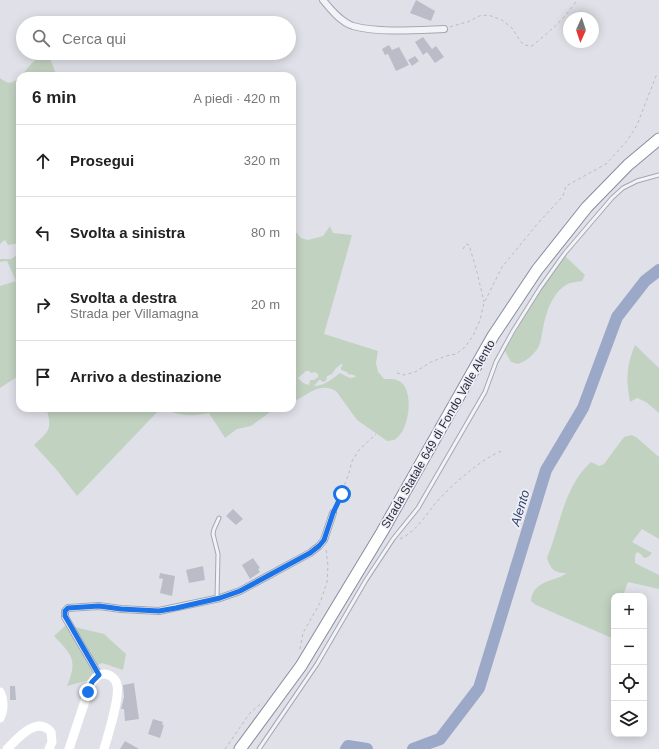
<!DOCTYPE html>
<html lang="it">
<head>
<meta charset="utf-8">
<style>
	:root { --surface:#fff; --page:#f2f2f2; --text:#222; --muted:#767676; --line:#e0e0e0 }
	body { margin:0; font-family:Helvetica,sans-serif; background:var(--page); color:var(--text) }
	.controls { position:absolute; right:12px; bottom:12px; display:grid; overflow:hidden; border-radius:8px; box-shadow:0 2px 10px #0003 }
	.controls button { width:36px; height:36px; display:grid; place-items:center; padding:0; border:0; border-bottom:1px solid var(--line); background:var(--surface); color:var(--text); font:20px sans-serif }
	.compass { position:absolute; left:563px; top:12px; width:36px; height:36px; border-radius:50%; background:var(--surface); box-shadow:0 2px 10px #0003; rotate:183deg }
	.stop { position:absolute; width:12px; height:12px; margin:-9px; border:3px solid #1a73e8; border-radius:50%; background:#fff }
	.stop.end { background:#1a73e8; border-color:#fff; box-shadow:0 1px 4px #0008 }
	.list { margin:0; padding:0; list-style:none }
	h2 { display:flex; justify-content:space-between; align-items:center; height:52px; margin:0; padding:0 16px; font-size:17px }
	h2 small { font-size:13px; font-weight:400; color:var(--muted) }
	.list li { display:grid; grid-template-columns:26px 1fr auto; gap:12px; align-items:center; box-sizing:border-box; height:72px; padding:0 16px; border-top:1px solid var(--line) }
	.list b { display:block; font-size:15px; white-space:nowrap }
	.list p { margin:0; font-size:13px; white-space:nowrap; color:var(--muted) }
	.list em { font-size:13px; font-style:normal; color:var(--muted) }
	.icon { flex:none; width:22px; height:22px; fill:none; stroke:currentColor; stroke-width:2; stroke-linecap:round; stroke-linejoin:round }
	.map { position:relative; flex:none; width:659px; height:749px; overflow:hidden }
	.search { position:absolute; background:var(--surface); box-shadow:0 2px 10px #0003; left:16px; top:16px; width:280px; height:44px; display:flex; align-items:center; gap:10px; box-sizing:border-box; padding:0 14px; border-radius:22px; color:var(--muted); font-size:15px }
	.panel { position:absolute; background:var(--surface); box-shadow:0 2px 10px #0003; left:16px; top:72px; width:280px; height:340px; border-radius:12px }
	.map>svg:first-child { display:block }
	.green { fill:#c2d2c1; fill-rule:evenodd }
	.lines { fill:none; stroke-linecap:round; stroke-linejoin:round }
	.river { stroke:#9ca8c7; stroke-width:12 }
	.building { fill:#babcc8 }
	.lane-casing { stroke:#a5a7b2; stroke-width:5 }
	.street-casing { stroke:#a5a7b2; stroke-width:8 }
	.highway-casing { stroke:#888c9e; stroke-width:13 }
	.path { stroke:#babcc3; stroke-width:1; stroke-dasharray:3 3; stroke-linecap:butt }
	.lane { stroke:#f2f3f7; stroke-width:3 }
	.street { stroke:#f2f3f7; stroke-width:6 }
	.secondary { stroke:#fff; stroke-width:9 }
	.highway { stroke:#fff; stroke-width:11 }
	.route { stroke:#1a73e8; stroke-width:5 }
	.labels { text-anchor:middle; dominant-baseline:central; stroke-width:3.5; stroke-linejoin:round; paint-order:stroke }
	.street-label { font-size:12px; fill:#292d3f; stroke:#eff0f6 }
	.water-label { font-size:13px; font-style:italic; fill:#354371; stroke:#eff0f6 }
</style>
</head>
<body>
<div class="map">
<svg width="659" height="749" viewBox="0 0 659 749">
	<rect width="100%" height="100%" fill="#e0e1e8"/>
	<!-- green -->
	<g class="green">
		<polygon points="43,53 48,54 57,76 21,76 32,63"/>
		<path d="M20 77V243L8 245 5 240 2 242 0 244V78C9 85 12 84 20 77Z"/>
		<path d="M330 226 333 233 352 235 324 334 378 351 376 363 378 372 381 375 384 379C390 379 397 378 402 383 414 394 409 433 394 440 393 440 388 441 387 441L357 420 336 391C319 381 307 396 292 402V228L301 238 308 240 323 236ZM341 364 343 365 341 367V370L347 372 348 374 354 375 356 377 350 378 340 373C332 379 324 386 314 386L319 380H321L322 382 326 381 327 376 332 374 336 368ZM306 371H309L311 373 315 372 318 374V377L314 380H310L309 385 303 383 298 378Z"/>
		<polygon points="20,253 20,375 0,388 0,286 16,281 7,261 0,262 0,259 11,259"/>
		<path d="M565 256 585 275 582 281C578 282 574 282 570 283 553 290 546 312 543 329 541 337 541 346 535 352 531 357 524 362 518 364L511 362 505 351 530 306Z"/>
		<path d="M635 345 659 368V413L646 402 637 398 630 402C626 380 626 366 635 345Z"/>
		<path d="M46 408H146L149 409 161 408 77 496 56 469 34 445C49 431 53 429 46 408Z"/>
		<path d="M162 408H266L269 413 251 426 237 429 225 438 209 413C188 417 181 416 162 408Z"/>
		<path d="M631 435 636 437 659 457V539L642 529 632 542 652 553 648 557 644 558 641 554 637 552 635 556V563L659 575V589L628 582 623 596H614V639L536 605 531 601C533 580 554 582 567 573 556 573 551 571 547 558 560 526 564 486 591 462L599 466 604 464 624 437Z"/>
		<path d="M66 625 104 634 126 654 123 670 102 663 98 665 89 680 67 686C78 660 72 655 54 636Z"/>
	</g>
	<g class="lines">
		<!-- river -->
		<g class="river">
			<polyline points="346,749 348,746 367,749"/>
			<polyline points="413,749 440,739 479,688 546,470 583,408 617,317 645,281 659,270"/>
		</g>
	</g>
	<!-- building -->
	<g class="building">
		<polygon points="416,0 435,11 431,21 410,13"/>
		<polygon points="423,37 432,49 436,46 444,57 435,63 427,52 423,55 415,42"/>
		<polygon points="389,45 392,50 399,47 409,65 396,71 388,54 385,55 382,49"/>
		<polygon points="415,56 419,61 412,66 408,60"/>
		<polygon points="233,509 243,519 236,525 226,516"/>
		<polygon points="253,558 260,568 258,569 260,572 250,579 242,565"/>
		<polygon points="203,566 205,580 189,583 186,570"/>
		<polygon points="160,573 175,576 172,596 160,593 163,579 159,578"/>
		<polygon points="134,683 139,719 125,721 124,709 121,709 124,697 123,685"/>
		<polygon points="10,686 15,686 16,700 10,700"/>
		<polygon points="153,719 163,722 162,725 164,725 160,738 148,734"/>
		<polygon points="125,741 139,749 120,749"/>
	</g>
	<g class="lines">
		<!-- lane casing -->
		<g class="lane-casing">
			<g id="lane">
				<polyline points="217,598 218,554 213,534 214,529 219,518"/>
				<polyline points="259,749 317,664 366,580 393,539 418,508 485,392 496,362 513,331 540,288 565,253 612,198 623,188 637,181 659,175"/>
			</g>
		</g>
		<!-- street casing -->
		<g class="street-casing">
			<g id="street">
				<path d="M323 0C331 10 341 22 353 26 377 33 418 30 444 29"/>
				<polyline points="99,675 65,617 65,611 68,608 99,606 121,609 159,611 220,598 240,591 310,553 319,546 324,540 333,513"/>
			</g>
		</g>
		<!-- highway casing -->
		<g class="highway-casing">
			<polyline id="highway" points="240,749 301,666 382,532 493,336 537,270 587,207 628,165 659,139"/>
		</g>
		<!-- path -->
		<g class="path">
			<path d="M450 27 470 21 479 16 488 15 502 20 512 28 521 42 524 45 532 46C549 32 565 19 577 0"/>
			<polyline points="463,249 466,244 469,245 477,272 484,302"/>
			<polyline points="397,373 404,375 415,372 431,362 446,356 456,354 465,347 473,336 480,320 484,303 502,267 539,222 563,196 566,186 606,164 627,141 637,125 656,76 659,74"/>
			<polyline points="336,507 349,473 352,461 359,450 376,434"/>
			<path d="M400 539C416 531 424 518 434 505 447 489 483 457 502 451"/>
			<polyline points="300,649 303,633 320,603 327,582 328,566 326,549"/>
			<polyline points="225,749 250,713 263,702"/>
		</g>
		<!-- lane -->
		<use href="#lane" class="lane"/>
		<!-- street -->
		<use href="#street" class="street"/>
		<!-- secondary -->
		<g class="secondary">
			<path d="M0 692C4 700 4 710 0 718"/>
			<path d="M7 749C17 739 37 715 51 732L52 742 49 749"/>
			<path d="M69 749 90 686C93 680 97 674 104 674 110 674 116 679 117 685 120 698 108 735 104 749"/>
		</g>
		<!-- highway -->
		<use href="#highway" class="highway"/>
	</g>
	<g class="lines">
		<!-- route -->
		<polyline class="route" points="88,692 92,682 99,675 65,616 65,611 68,608 99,606 121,609 159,611 176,608 220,598 240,591 310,553 319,546 324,540 333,513 342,494"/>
	</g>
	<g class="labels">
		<!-- street labels -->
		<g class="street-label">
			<text transform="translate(438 434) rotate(-60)">Strada Statale 649 di Fondo Valle Alento</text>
		</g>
		<!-- water labels -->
		<g class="water-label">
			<text transform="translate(520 508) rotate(-73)">Alento</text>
		</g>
	</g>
</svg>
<div class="controls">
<button>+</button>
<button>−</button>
<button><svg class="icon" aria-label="locate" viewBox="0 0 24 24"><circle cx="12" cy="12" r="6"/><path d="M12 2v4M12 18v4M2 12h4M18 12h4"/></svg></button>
<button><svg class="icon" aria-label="layers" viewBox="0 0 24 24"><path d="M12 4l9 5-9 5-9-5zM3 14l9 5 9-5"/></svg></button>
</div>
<svg class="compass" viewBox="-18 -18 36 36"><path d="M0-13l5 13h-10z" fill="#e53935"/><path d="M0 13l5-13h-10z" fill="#767676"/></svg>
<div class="stop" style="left:342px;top:494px"></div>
<div class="stop end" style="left:88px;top:692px"></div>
<div class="search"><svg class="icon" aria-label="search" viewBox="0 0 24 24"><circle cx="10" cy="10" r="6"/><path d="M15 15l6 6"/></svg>Cerca qui</div>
<section class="panel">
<h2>6 min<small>A piedi · 420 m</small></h2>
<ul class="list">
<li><svg class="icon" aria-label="ahead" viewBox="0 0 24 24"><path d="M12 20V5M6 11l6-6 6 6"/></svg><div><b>Prosegui</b></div><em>320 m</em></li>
<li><svg class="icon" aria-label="left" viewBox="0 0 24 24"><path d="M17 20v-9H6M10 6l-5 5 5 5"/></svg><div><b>Svolta a sinistra</b></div><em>80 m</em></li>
<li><svg class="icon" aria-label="right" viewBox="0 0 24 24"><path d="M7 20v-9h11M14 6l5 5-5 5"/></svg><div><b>Svolta a destra</b><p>Strada per Villamagna</p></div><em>20 m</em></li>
<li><svg class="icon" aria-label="arrive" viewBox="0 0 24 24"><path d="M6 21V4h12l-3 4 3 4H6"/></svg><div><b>Arrivo a destinazione</b></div></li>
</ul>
</section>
</div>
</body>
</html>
